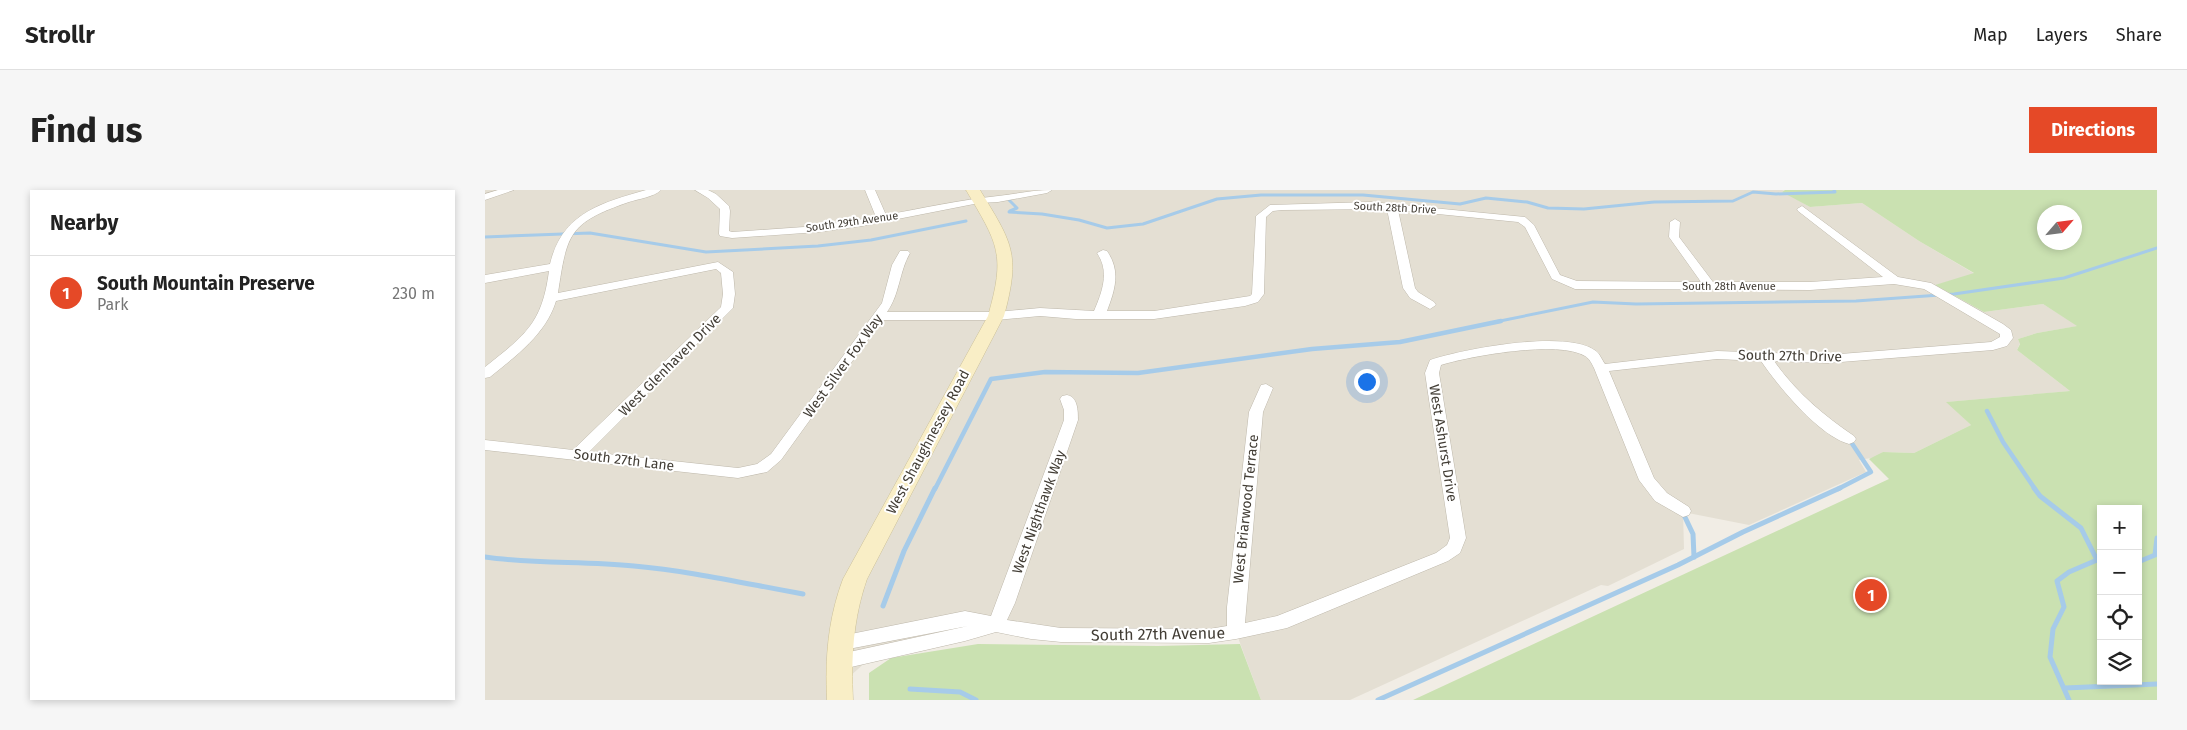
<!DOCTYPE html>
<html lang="en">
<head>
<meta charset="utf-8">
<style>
	:root { --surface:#fff; --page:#f6f6f6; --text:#222; --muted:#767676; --line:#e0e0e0; --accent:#e54927 }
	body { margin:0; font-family:"Fira Sans",sans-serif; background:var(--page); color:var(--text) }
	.controls { position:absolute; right:15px; bottom:15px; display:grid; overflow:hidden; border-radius:0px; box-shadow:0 2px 8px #0003 }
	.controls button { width:45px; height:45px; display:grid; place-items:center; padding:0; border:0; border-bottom:1px solid var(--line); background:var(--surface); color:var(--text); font:25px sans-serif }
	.compass { position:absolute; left:1552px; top:15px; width:45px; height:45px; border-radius:50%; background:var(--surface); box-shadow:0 2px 8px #0003; rotate:62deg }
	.you { position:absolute; left:881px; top:191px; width:18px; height:18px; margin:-12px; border:4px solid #fff; border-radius:50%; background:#1a73e8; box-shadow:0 0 0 8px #1a73e833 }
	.badge { display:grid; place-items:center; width:32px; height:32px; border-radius:50%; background:var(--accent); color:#fff; font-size:16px; font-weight:700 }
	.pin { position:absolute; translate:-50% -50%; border:2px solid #fff; box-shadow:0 1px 5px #0006 }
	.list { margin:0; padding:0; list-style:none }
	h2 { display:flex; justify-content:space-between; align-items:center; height:65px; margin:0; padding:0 20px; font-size:21px }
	h2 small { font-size:16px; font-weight:400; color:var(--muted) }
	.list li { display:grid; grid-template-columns:32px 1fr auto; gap:15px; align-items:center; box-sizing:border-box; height:75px; padding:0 20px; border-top:1px solid var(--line) }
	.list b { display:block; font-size:19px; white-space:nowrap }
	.list p { margin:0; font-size:16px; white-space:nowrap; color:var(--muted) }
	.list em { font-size:16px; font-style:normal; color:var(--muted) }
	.icon { flex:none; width:28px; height:28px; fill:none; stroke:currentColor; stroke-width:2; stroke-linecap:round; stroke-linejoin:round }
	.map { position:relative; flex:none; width:1672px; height:510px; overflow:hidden; border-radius:0px }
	header { display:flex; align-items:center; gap:30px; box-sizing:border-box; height:70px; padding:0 25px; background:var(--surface); border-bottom:1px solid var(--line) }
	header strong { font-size:24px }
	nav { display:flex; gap:28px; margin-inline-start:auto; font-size:18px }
	.intro { display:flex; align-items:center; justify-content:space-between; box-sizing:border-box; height:120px; padding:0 30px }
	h1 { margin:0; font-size:35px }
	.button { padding:12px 22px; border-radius:0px; background:var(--accent); color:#fff; font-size:18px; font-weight:700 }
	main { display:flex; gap:30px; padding:0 30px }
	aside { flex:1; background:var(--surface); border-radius:0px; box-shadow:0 2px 8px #0003 }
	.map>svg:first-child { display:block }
	.residential { fill:#e4dfd3 }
	.green { fill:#cae1b1; fill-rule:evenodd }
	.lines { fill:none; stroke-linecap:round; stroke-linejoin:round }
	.stream-far2 { stroke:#a6cbe9; stroke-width:3 }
	.stream-far1 { stroke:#a6cbe9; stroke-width:4.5 }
	.stream { stroke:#a6cbe9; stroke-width:5 }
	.street-casing { stroke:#beb8ab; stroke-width:1 }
	.secondary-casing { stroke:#ccc198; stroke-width:1 }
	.street { fill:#fff; fill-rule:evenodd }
	.secondary { fill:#f9eec6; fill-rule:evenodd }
	.labels { text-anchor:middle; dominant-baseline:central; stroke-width:4; stroke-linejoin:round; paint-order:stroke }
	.far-street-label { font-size:11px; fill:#423d35; stroke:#fff }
	.street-label { font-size:14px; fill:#423d35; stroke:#fff }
	.near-street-label { font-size:16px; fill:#423d35; stroke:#fff }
</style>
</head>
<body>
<header>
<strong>Strollr</strong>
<nav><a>Map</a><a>Layers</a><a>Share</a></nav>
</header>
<div class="intro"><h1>Find us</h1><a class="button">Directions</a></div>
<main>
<aside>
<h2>Nearby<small></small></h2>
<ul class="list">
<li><span class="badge">1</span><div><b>South Mountain Preserve</b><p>Park</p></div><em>230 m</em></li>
</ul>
</aside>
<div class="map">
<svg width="1672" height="510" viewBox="0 0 1672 510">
	<rect width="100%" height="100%" fill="#f1ede5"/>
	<!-- residential -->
	<polygon class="residential" points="0,0 1300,0 1297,1 1325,17 1377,13 1434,51 1490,84 1451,95 1499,122 1558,114 1593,136 1552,143 1533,149 1535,153 1532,160 1585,201 1462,212 1486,235 1429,263 1398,262 1392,267 1374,270 1381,282 1264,335 1198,322 1199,359 1123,396 1116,395 865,510 776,510 751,442 576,445 511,434 391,463 354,496 355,510 0,510"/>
	<!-- green -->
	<g class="green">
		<path d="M1300 0H1672V510H928L1404 289 1384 269 1398 262 1429 263 1486 235 1461 212 1585 201 1532 160 1535 154 1533 149 1552 143 1592 136 1558 114 1499 122 1450 95 1489 83 1434 51 1377 13 1325 17 1297 2ZM1590 22V52H1560V22ZM1616 319H1653V491H1616Z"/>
		<polygon points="493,454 673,456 755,454 776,510 384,510 384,483 406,468"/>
	</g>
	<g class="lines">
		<!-- stream-far2 -->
		<g class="stream-far2">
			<polyline points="524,10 532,18 525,21"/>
			<polyline points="524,22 557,24 594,30 622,38 658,34 732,9 776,5 878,5 975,14 1001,8 1042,12 1063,18 1099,19 1169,12 1248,11 1268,2 1291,4 1350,2 1349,0"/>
			<polyline points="0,47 105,43 221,62 333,56 386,50 481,31"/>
			<polyline points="1010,132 1108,112 1151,114 1371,111 1469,104 1579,88 1672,58"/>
		</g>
		<!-- stream-far1 -->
		<g class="stream-far1">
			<polyline points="1502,221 1518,252 1550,299"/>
			<polyline points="450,299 506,189 560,182 653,183 827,159 915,152 1016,131"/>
			<polyline points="1353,299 1386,282 1364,249"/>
		</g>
		<!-- stream -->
		<g class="stream">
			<polyline points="1549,298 1555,306 1596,338 1612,370"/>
			<polyline points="1198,323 1208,344 1209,367"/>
			<path d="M0 367C49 374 99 371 149 376 206 381 262 394 318 404"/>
			<polyline points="1653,372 1670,365 1672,348"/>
			<polyline points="398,416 419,361 450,298"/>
			<polyline points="1580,498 1672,494"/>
			<polyline points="425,499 475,502 491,510"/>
			<polyline points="893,510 1193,375 1258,342 1355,298"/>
			<polyline points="1584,510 1565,467 1568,439 1579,417 1572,391 1584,382 1612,370 1616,371"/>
		</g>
		<!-- street casing -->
		<g class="street-casing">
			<g id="street">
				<polygon points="13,0 29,0 0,10 0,4"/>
				<path d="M161 0H176C169 7 153 9 144 12 83 33 82 44 73 103L233 72 248 82 250 104 248 118 104 262 253 278 272 274 286 264 397 113 407 75 415 61H423L425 63C414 82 415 104 402 122H511L555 118 609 121C617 102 625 82 612 63L618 60 622 61C636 81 630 100 622 121H669L765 106 767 104 771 26 785 15 886 12 1040 27 1049 35 1075 85 1092 91 1216 92 1184 47 1185 32 1190 29 1195 32 1194 47 1228 92H1325L1398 87 1313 21 1312 19 1317 16 1413 87 1446 93 1518 134 1526 140 1528 148 1522 156 1508 160 1343 173 1289 171C1311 202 1338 225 1369 246L1371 249 1369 252 1364 254C1334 246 1293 196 1276 171L1232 169 1124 181 1169 288 1182 303 1204 317 1206 321 1204 325 1198 327 1170 311 1154 290 1109 178C1107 174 1104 168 1100 166 1074 150 985 166 956 175L954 183 981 348 975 363 963 371 802 438 751 449 724 453 576 452 546 449 511 442 480 451 353 480 346 478 343 472 346 466 483 436 353 461 346 458 344 453 346 448 480 421 506 426 579 230V220L575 209 577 206 582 205C593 207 593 221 593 230L530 413 522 430 576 438 724 439 742 436V417L764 222 776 195 781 194 788 198 778 222 760 433 792 426 951 363 962 355 965 348 940 183 945 170C978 159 1082 139 1111 161 1115 164 1117 170 1120 174L1232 161 1343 165 1506 152 1515 147V144L1439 99 1409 94 1325 100 1090 99 1067 89 1040 37 1033 32 913 20 930 98 933 102 949 112 951 115 945 119 925 108 918 98 902 19 797 20 788 21 781 27 779 104 773 112 760 116 669 129H591L555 126 511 130H397L296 270 282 282 253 288 0 260V250L88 260 236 117 238 104 236 83 231 79 71 111C61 144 31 166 5 187L0 188V177C40 145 57 134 64 81L0 93V85L65 74C77 23 116 13 161 0Z"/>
				<path d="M210 0H223L231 4 244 16 245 21 244 41 247 42 333 36 391 27 380 0H390L401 25C438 18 475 10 513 6 531 4 548 0 567 0L562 3 513 12 494 13 377 36 333 42 247 48 235 46 234 44 235 19 223 8Z"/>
			</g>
		</g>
		<!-- secondary casing -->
		<g class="secondary-casing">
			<path id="secondary" d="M481 0H495C527 53 536 63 519 126L382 389C368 429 366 468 368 510H342C340 468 343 429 358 389L503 126C521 64 513 54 481 0Z"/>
		</g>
		<!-- street -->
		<use href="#street" class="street"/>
		<!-- secondary -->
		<use href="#secondary" class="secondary"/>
	</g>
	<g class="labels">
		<!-- far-street labels -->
		<g class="far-street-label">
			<text transform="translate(910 18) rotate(3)">South 28th Drive</text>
			<text transform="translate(367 32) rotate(-8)">South 29th Avenue</text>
			<text x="1244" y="96">South 28th Avenue</text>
		</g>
		<!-- street labels -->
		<g class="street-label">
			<text transform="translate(1305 166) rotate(1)">South 27th Drive</text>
			<text transform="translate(185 175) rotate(-45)">West Glenhaven Drive</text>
			<text transform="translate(358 176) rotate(-54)">West Silver Fox Way</text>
			<text transform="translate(443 252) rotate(-62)">West Shaughnessey Road</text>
			<text transform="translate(958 253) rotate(81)">West Ashurst Drive</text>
			<text transform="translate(139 270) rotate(7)">South 27th Lane</text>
			<text transform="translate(761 319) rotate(-84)">West Briarwood Terrace</text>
			<text transform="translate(554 322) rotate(-70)">West Nighthawk Way</text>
		</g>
		<!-- near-street labels -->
		<g class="near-street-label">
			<text transform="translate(673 444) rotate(-1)">South 27th Avenue</text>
		</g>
	</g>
</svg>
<div class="controls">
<button>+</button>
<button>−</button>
<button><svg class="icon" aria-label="locate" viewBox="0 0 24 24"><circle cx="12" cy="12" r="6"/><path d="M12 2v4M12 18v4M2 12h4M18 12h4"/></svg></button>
<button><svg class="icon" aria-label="layers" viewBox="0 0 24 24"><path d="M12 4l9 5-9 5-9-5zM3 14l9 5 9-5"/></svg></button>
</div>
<svg class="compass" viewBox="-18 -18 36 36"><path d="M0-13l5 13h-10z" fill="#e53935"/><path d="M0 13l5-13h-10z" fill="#767676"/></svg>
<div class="you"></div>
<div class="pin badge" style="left:1386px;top:405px">1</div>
</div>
</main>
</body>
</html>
